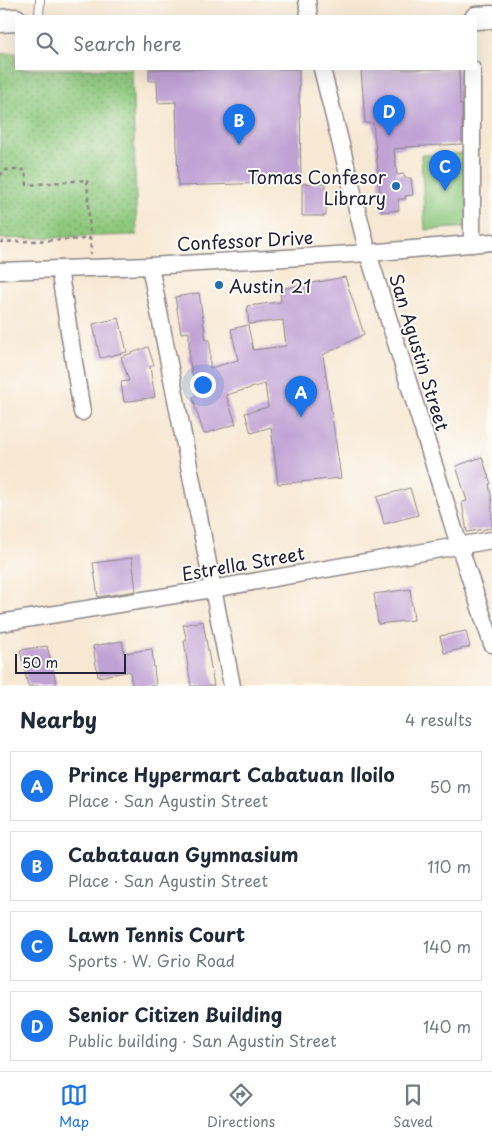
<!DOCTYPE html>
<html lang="en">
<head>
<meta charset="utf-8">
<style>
	:root { --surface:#fff; --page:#f6f6f7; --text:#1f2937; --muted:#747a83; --line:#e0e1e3; --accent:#1a73e8 }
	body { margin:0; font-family:"Playpen Sans",sans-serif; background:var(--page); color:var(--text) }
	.scale { position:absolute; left:15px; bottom:12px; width:111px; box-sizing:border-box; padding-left:5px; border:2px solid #22223b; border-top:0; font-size:14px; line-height:18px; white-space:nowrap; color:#22223b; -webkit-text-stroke:4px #fdfcf7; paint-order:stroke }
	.you { position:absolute; left:202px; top:384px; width:18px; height:18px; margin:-12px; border:4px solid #fff; border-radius:50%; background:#1a73e8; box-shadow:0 0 0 8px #1a73e833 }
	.badge { display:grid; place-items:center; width:32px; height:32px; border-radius:50%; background:var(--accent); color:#fff; font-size:16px; font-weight:700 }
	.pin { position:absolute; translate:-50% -41px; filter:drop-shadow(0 1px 2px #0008) }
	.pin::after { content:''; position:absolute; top:26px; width:18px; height:15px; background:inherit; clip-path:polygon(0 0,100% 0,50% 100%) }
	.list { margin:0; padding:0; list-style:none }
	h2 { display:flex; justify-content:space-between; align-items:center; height:65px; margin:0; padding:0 20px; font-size:21px }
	h2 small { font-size:16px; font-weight:400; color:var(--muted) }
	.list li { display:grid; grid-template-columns:32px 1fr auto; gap:15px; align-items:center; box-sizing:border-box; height:70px; margin:0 10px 10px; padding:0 10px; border:1px solid var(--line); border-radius:0px }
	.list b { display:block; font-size:19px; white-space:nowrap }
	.list p { margin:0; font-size:16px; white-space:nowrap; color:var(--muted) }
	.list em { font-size:16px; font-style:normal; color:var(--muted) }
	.icon { flex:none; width:28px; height:28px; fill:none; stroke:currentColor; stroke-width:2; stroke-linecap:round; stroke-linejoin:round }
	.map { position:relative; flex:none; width:492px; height:686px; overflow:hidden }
	.search { position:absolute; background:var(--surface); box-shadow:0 5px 20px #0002; left:15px; right:15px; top:15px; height:55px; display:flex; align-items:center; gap:12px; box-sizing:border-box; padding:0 18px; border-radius:0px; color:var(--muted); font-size:19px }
	.sheet { height:385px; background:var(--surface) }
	nav { display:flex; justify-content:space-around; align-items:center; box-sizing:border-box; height:70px; border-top:1px solid var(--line); background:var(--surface); font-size:14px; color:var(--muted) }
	nav a { display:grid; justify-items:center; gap:2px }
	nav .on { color:var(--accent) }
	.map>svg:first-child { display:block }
	.green { fill:#8cc77b; stroke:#57745b }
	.park { fill:url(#park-dots); stroke:#57745b }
	.building { fill:#c0a1d4 }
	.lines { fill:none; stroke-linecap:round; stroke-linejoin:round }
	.lane-casing { stroke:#8c8587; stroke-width:10 }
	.street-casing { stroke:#8c8587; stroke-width:19 }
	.secondary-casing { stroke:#8c8587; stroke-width:25 }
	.path { stroke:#8c8587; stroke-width:2.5; stroke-dasharray:4 4; stroke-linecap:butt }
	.lane { stroke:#fff; stroke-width:8 }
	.street { stroke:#fff; stroke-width:16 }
	.secondary { stroke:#fff; stroke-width:22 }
	.poi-dot { fill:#1f6fb2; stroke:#fdfcf7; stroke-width:2 }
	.labels { text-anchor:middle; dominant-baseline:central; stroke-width:4; stroke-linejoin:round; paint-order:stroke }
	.poi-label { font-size:18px; fill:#22223b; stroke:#fdfcf7; text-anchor:end }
	.street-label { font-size:18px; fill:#22223b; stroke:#fdfcf7 }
</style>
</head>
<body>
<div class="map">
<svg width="492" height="686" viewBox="0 0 492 686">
	<defs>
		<pattern id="park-dots" width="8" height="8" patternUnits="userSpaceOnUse" patternTransform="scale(1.25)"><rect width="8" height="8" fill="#8cc77b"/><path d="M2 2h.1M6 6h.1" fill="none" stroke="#72a166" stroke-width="1.8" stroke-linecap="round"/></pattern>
	</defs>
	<rect width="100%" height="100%" fill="#fdfcf7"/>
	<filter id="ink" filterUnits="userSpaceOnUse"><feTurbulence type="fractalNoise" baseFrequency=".02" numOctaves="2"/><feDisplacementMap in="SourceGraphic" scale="10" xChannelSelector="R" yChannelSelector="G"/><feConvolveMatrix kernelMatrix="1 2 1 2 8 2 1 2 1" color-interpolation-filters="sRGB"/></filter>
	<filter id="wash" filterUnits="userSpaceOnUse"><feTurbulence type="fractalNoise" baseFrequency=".0096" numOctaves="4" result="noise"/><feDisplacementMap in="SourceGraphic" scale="20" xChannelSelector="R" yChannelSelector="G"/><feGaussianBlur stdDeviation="1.12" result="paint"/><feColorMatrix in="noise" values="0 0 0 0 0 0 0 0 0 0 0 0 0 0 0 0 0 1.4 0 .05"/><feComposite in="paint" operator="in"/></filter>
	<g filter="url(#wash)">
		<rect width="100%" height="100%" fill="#f7e8d3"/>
		<!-- green -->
		<polygon class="green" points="465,153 468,227 425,230 421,155"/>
		<!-- park -->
		<polygon class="park" points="16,53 16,69 132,69 137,235 0,239 0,54"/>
		<g id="blocks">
			<!-- building -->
			<g class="building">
				<polygon points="149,69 299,69 299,104 300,104 301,182 178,186 176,102 158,103 157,81 149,81"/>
				<polygon points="361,69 459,69 460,105 462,105 462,144 405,147 405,148 394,149 397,175 404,174 405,178 411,178 413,195 405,196 406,199 398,199 399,210 382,212 373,123 365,123"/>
				<polygon points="326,183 326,216 302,216 302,184"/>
				<polygon points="345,277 364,334 323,355 341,478 278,484 271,427 251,433 245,413 268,407 265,384 226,395 236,424 204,434 196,410 193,397 196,397 190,362 189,362 189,332 181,333 175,297 199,293 206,340 210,340 210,368 238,360 231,329 248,325 253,350 286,346 283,320 249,324 247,306 281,302 280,289"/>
				<polygon points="119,318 127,352 100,358 93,324"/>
				<polygon points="148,347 154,365 150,367 155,397 124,402 121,382 129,381 121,357"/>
				<polygon points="482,457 491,484 489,484 492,501 492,528 467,532 462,502 467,501 456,466"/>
				<polygon points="410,488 418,515 384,524 377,497"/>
				<polygon points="132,558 136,591 98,597 93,563"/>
				<polygon points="410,589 414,620 378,624 374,594"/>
				<polygon points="203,621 214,686 191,686 184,641 187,641 183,625"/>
				<polygon points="466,631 470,647 444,653 440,636"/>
				<polygon points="122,641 124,653 152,649 156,686 132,686 130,671 98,677 93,646"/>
				<polygon points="47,646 57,686 28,686 20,650"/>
			</g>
		</g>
	</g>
	<g filter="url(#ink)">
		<use href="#blocks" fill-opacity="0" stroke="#8c8587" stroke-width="1"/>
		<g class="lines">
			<!-- lane casing -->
			<g class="lane-casing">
				<polyline id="lane" points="39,16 40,0"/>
			</g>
			<!-- street casing -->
			<g class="street-casing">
				<g id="street">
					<polyline points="307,0 309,16"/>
					<polyline points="322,69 368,253 459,545 492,644"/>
					<polyline points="472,244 472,69"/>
					<polyline points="150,266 232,686"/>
					<polyline points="59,269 82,412"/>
					<polyline points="0,271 150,266 368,253 492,242"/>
					<polyline points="0,623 212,589 492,540"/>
				</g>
			</g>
			<!-- secondary casing -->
			<g class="secondary-casing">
				<g id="secondary">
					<polyline points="476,18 492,17"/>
					<polyline points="0,21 16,20"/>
				</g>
			</g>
			<!-- path -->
			<g class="path">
				<polyline points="0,176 4,170 25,170 27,185 87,180 91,254"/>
				<polyline points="0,242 90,239"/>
			</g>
			<!-- lane -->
			<use href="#lane" class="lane"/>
			<!-- street -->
			<use href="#street" class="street"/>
			<!-- secondary -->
			<use href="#secondary" class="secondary"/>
		</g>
	</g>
	<!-- markers -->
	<g class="poi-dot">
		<circle cx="396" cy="186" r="5"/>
		<circle cx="219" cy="285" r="5"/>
	</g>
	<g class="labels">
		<!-- poi labels -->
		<g class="poi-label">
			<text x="386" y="176">Tomas Confesor<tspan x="386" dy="21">Library</tspan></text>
			<text x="229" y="285" text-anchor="start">Austin 21</text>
		</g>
		<!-- street labels -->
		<g class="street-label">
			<text transform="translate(245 240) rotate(-3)">Confessor Drive</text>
			<text transform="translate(420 352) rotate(73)">San Agustin Street</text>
			<text transform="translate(243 563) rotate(-10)">Estrella Street</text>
		</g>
	</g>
</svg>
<div class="scale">50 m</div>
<div class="you"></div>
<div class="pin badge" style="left:301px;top:417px">A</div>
<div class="pin badge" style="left:239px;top:145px">B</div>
<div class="pin badge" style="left:445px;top:191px">C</div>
<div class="pin badge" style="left:389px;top:136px">D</div>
<div class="search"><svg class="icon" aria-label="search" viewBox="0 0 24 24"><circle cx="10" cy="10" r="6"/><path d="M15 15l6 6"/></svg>Search here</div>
</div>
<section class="sheet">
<h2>Nearby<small>4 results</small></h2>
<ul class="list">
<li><span class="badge">A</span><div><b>Prince Hypermart Cabatuan Iloilo</b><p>Place · San Agustin Street</p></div><em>50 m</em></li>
<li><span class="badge">B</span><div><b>Cabatauan Gymnasium</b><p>Place · San Agustin Street</p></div><em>110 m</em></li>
<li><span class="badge">C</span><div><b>Lawn Tennis Court</b><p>Sports · W. Grio Road</p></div><em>140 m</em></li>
<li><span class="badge">D</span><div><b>Senior Citizen Building</b><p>Public building · San Agustin Street</p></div><em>140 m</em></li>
</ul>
</section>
<nav>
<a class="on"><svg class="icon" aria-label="map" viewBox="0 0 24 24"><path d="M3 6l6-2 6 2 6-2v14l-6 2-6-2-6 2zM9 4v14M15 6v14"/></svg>Map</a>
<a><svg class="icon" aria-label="directions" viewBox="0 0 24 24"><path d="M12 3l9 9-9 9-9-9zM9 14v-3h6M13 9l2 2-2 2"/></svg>Directions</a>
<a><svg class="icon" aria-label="saved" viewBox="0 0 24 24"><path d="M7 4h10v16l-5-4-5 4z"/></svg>Saved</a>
</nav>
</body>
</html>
